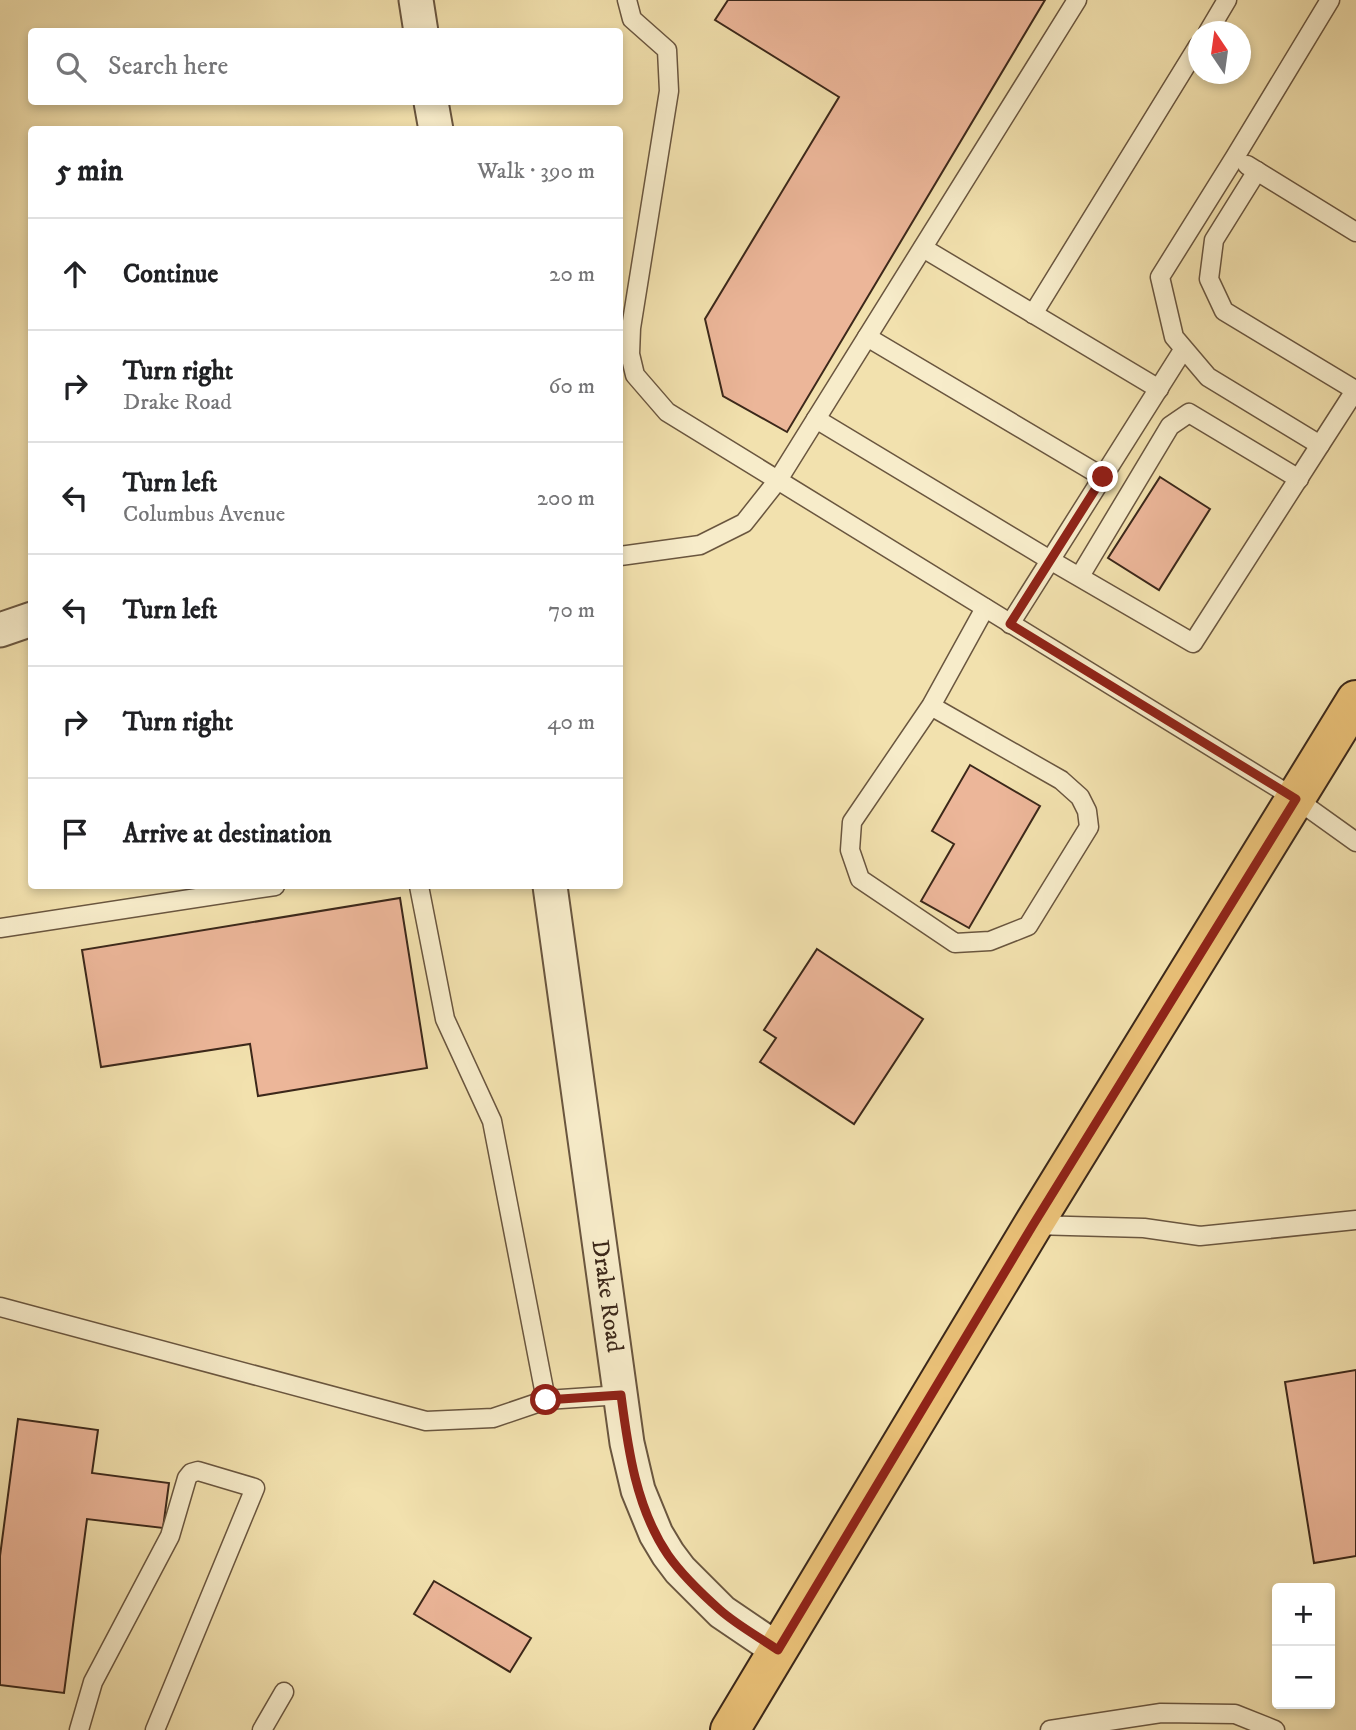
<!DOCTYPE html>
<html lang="en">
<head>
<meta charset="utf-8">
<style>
	:root { --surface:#fff; --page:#f2f2f2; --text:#202124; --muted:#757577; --line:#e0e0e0 }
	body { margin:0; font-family:"IM FELL DW Pica",serif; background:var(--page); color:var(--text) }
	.controls { position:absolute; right:21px; bottom:21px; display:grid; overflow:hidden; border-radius:7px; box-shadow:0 4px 10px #0003 }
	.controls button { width:63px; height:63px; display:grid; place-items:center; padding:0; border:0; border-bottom:2px solid var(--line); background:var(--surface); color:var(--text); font:35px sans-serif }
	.compass { position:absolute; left:1188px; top:21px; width:63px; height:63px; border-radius:50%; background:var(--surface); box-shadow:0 4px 10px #0003; rotate:347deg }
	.stop { position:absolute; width:21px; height:21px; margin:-16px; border:5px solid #8f2418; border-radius:50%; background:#fff }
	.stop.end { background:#8f2418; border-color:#fff; box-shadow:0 2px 7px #0008 }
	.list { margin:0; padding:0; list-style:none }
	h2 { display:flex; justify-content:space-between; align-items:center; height:91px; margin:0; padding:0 28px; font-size:30px }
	h2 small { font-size:23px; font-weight:400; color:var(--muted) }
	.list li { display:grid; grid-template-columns:46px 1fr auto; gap:21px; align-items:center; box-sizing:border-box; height:112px; padding:0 28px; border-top:2px solid var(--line) }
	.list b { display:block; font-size:26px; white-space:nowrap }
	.list p { margin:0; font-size:23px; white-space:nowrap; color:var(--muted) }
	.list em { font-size:23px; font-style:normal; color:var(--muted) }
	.icon { flex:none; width:38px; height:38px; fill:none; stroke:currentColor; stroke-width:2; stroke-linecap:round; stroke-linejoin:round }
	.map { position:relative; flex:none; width:1356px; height:1730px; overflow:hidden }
	.search { position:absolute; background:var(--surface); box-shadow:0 4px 10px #0003; left:28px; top:28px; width:595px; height:77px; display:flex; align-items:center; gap:18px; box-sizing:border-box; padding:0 24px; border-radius:7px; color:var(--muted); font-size:26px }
	.panel { position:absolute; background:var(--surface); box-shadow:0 4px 10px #0003; left:28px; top:126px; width:595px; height:763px; border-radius:7px }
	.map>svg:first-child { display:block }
	.building { fill:#ecb699; stroke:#3c281a; stroke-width:2 }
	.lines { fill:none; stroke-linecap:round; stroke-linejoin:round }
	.lane-casing { stroke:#6a563f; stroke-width:21 }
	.street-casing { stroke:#6a563f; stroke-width:37 }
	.primary-casing { stroke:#3c281a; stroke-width:42 }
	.lane { stroke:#f7ecca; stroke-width:18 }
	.street { stroke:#f7ecca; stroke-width:33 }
	.primary { stroke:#e9c077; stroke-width:38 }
	.route { stroke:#8f2418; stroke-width:9 }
	.labels { text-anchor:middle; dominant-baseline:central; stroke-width:6; stroke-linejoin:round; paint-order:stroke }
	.street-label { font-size:24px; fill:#3c281a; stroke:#f7ecca }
</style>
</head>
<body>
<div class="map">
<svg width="1356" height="1730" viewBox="0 0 1356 1730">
	<rect width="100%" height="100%" fill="#f2e1ae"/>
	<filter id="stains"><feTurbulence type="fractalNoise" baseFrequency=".00286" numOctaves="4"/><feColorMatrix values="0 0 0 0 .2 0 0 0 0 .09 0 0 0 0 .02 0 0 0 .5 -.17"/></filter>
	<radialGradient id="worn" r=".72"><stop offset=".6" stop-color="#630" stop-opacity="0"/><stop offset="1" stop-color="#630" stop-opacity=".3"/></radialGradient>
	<!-- building -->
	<g class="building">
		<polygon points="728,0 1045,0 787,432 723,396 705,319 839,97 715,20"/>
		<polygon points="1160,477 1210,509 1159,590 1108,558"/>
		<polygon points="970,765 1040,806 969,928 921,901 954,844 932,831"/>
		<polygon points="400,898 427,1068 258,1096 250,1044 101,1067 82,950"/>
		<polygon points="817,949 923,1019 854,1124 760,1062 776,1038 764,1030"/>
		<polygon points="1356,1370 1356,1556 1314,1563 1285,1382"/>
		<polygon points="18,1419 98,1430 92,1473 169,1483 163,1528 87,1519 64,1693 0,1685 0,1556"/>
		<polygon points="434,1581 531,1638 510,1672 414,1614"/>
	</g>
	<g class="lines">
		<!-- lane casing -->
		<g class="lane-casing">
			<g id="lane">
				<polyline points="627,0 632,19 667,50 669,91 631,328 630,354 635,375 667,412 1296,799 1356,842"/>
				<polyline points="1330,0 1235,157 1160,277 1174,337 1208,377 1320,445 1356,389"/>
				<polyline points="1208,32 1227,0"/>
				<polyline points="1247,165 1356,232"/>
				<polyline points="1257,171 1214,240 1209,279 1224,311 1355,390"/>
				<polyline points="923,248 1159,389"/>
				<polyline points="1033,314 1198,46"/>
				<polyline points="867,337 1103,477"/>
				<polyline points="816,419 1050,560 1193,643 1320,445"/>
				<polyline points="620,556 700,545 744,523 778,480 1077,0"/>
				<polyline points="1080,576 1170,426 1189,413 1299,479"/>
				<polyline points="1010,624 1183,350"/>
				<polyline points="931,706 1061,780 1080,797 1087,811 1089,827 1028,926 990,941 955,943 860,879 850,850 852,822 931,706 985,608"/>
				<polyline points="419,886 445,1019 492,1121 546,1400"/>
				<polyline points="0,928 275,886"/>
				<polyline points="1033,1225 1144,1228 1200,1236 1356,1220"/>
				<polyline points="0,1307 426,1421 493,1418 546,1400 621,1395"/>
				<polyline points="79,1730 93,1682 170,1536 187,1478 191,1473 198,1471 255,1488 155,1730"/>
				<polyline points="262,1730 284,1692"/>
				<polyline points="1050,1730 1161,1713 1235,1714 1275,1730"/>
			</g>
		</g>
		<!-- street casing -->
		<g class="street-casing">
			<g id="street">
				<polyline points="416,0 421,32"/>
				<polyline points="431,102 436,130"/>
				<polyline points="0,630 32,619"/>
				<polyline points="550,886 627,1443 638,1490 656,1534 668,1554 680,1570 722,1612 778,1650"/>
			</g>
		</g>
		<!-- primary casing -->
		<g class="primary-casing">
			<polyline id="primary" points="730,1730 1033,1225 1356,700"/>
		</g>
		<!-- lane -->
		<use href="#lane" class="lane"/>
		<!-- street -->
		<use href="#street" class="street"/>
		<!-- primary -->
		<use href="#primary" class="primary"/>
	</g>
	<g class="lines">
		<!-- route -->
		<path class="route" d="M546 1400 621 1395C628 1449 636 1508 668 1555 682 1575 702 1594 720 1610 737 1625 759 1637 778 1650L1033 1225 1296 799 1010 624 1103 477"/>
	</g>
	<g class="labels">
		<!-- street labels -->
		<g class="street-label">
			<text transform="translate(607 1296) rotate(82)">Drake Road</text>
		</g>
	</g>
	<rect width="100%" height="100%" filter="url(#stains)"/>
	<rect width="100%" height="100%" fill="url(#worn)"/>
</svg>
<div class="controls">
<button>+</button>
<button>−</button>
</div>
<svg class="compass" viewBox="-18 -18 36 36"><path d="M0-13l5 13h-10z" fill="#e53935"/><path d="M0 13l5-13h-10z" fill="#757577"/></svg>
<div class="stop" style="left:546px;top:1400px"></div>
<div class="stop end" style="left:1103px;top:477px"></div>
<div class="search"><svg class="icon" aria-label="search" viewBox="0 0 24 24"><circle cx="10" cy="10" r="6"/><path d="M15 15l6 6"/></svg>Search here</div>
<section class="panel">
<h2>5 min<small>Walk · 390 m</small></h2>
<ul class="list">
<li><svg class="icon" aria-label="ahead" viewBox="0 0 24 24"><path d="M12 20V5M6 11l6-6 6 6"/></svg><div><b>Continue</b></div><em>20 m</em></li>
<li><svg class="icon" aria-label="right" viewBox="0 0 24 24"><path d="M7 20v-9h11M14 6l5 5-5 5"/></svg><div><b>Turn right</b><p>Drake Road</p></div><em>60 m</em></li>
<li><svg class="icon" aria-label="left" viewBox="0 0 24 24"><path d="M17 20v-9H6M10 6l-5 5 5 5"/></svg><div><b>Turn left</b><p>Columbus Avenue</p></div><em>200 m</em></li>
<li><svg class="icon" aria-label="left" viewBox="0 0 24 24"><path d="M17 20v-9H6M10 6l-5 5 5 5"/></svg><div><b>Turn left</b></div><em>70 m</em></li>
<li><svg class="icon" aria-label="right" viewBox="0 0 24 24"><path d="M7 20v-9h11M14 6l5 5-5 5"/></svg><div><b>Turn right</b></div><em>40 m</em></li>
<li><svg class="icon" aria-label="arrive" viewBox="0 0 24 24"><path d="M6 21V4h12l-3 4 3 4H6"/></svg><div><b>Arrive at destination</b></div></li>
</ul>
</section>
</div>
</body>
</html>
